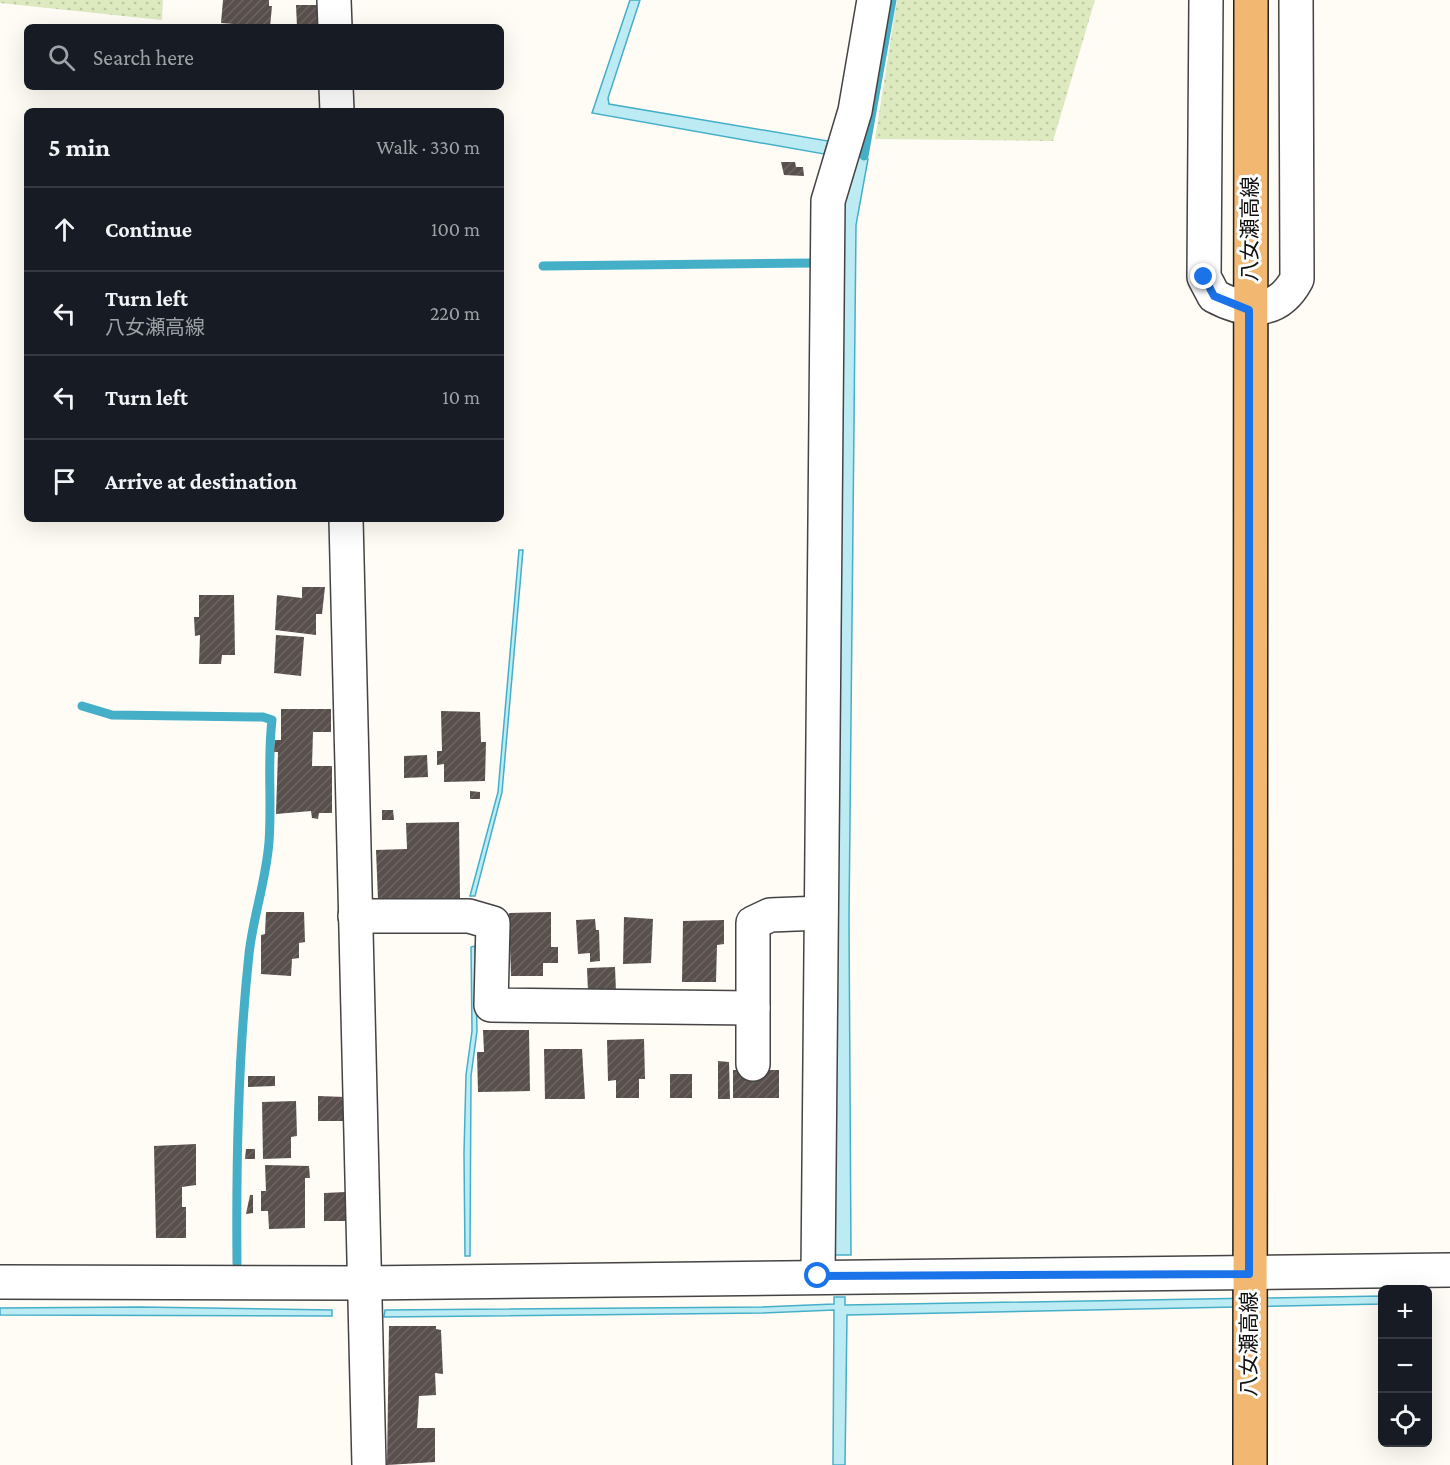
<!DOCTYPE html>
<html lang="en">
<head>
<meta charset="utf-8">
<style>
	:root { --surface:#171b24; --page:#242831; --text:#f1f3f6; --muted:#9ea1a6; --line:#363941 }
	body { margin:0; font-family:"Crimson Pro","Noto Sans JP",serif; background:var(--page); color:var(--text) }
	.controls { position:absolute; right:18px; bottom:18px; display:grid; overflow:hidden; border-radius:9px; box-shadow:0 6px 24px #0002 }
	.controls button { width:54px; height:54px; display:grid; place-items:center; padding:0; border:0; border-bottom:2px solid var(--line); background:var(--surface); color:var(--text); font:30px sans-serif }
	.stop { position:absolute; width:18px; height:18px; margin:-14px; border:4px solid #1a73e8; border-radius:50%; background:#fff }
	.stop.end { background:#1a73e8; border-color:#fff; box-shadow:0 2px 6px #0008 }
	.list { margin:0; padding:0; list-style:none }
	h2 { display:flex; justify-content:space-between; align-items:center; height:78px; margin:0; padding:0 24px; font-size:26px }
	h2 small { font-size:20px; font-weight:400; color:var(--muted) }
	.list li { display:grid; grid-template-columns:39px 1fr auto; gap:18px; align-items:center; box-sizing:border-box; height:84px; padding:0 24px; border-top:2px solid var(--line) }
	.list b { display:block; font-size:22px; white-space:nowrap }
	.list p { margin:0; font-size:20px; white-space:nowrap; color:var(--muted) }
	.list em { font-size:20px; font-style:normal; color:var(--muted) }
	.icon { flex:none; width:33px; height:33px; fill:none; stroke:currentColor; stroke-width:2; stroke-linecap:round; stroke-linejoin:round }
	.map { position:relative; flex:none; width:1450px; height:1465px; overflow:hidden }
	.search { position:absolute; background:var(--surface); box-shadow:0 6px 24px #0002; left:24px; top:24px; width:480px; height:66px; display:flex; align-items:center; gap:15px; box-sizing:border-box; padding:0 21px; border-radius:9px; color:var(--muted); font-size:22px }
	.panel { position:absolute; background:var(--surface); box-shadow:0 6px 24px #0002; left:24px; top:108px; width:480px; height:414px; border-radius:9px }
	.map>svg:first-child { display:block }
	.grass { fill:url(#grass-dots) }
	.water { fill:#bcebf4; stroke:#45afc8; stroke-width:1.5 }
	.lines { fill:none; stroke-linecap:round; stroke-linejoin:round }
	.stream { stroke:#45afc8; stroke-width:9 }
	.building { fill:url(#building-hatch) }
	.minor-casing { stroke:#444; stroke-width:36 }
	.major-casing { stroke:#222; stroke-width:36 }
	.minor { stroke:#fff; stroke-width:33 }
	.major { stroke:#f2b871; stroke-width:33 }
	.route { stroke:#1a73e8; stroke-width:8 }
	.labels { text-anchor:middle; dominant-baseline:central; stroke-width:6; stroke-linejoin:round; paint-order:stroke }
	.street-label { font-size:21px; fill:#111; stroke:#fff }
</style>
</head>
<body>
<div class="map">
<svg width="1450" height="1465" viewBox="0 0 1450 1465">
	<defs>
		<pattern id="grass-dots" width="8" height="8" patternUnits="userSpaceOnUse" patternTransform="scale(1.5)"><rect width="8" height="8" fill="#dde9bf"/><path d="M2 2h.1M6 6h.1" fill="none" stroke="#bdc7a3" stroke-width="1.8" stroke-linecap="round"/></pattern>
		<pattern id="building-hatch" width="6" height="6" patternUnits="userSpaceOnUse" patternTransform="scale(1.5)"><rect width="6" height="6" fill="#59504d"/><path d="M-1 1l2-2M0 6l6-6M5 7l2-2" fill="none" stroke="#6c6562"/></pattern>
	</defs>
	<rect width="100%" height="100%" fill="#fffbf5"/>
	<!-- grass -->
	<g class="grass">
		<polygon points="0,0 163,0 162,20 0,3"/>
		<polygon points="897,0 1095,0 1053,141 875,139"/>
	</g>
	<!-- water -->
	<g class="water">
		<polygon points="630,0 640,0 608,98 609,104 828,141 824,154 592,113"/>
		<polygon points="853,154 868,159 856,225 849,919 851,1255 833,1255 840,225"/>
		<polygon points="519,550 523,550 502,792 475,896 470,896 498,792"/>
		<polygon points="475,946 477,1031 471,1076 470,1256 465,1256 464,1153 466,1075 472,1031 471,947"/>
		<polygon points="1382,1296 1382,1304 847,1315 845,1465 833,1465 834,1310 763,1313 384,1317 385,1310 762,1307 834,1304 834,1297 845,1297 845,1305"/>
		<polygon points="141,1307 332,1310 332,1316 0,1315 0,1308"/>
	</g>
	<g class="lines">
		<!-- stream -->
		<g class="stream">
			<polyline points="864,156 892,0"/>
			<polyline points="543,266 813,263"/>
			<path d="M82 706 112 715 263 717 272 720C267 761 272 801 269 842 266 881 253 917 249 954 238 1056 236 1160 237 1263"/>
		</g>
	</g>
	<!-- building -->
	<g class="building">
		<polygon points="223,0 269,0 269,6 272,6 270,27 221,23"/>
		<polygon points="296,5 321,5 321,27 297,27"/>
		<polygon points="781,162 795,162 796,167 803,167 804,176 784,175"/>
		<polygon points="302,587 325,587 322,614 316,614 316,635 275,630 277,595 302,598"/>
		<polygon points="199,595 234,595 235,655 222,655 221,664 199,664 200,635 195,636 194,617 199,617"/>
		<polygon points="276,635 304,637 301,676 274,673"/>
		<polygon points="281,709 331,709 331,732 313,732 312,766 332,766 332,813 319,813 318,819 312,818 311,811 276,814 278,752 274,752 275,740 281,740"/>
		<polygon points="441,711 480,712 481,742 486,742 485,781 444,782 444,764 437,765 437,751 442,751"/>
		<polygon points="427,755 428,777 404,778 404,756"/>
		<polygon points="470,791 480,792 480,799 470,799"/>
		<polygon points="382,810 393,810 394,820 382,820"/>
		<polygon points="459,822 460,899 378,900 376,850 407,849 406,823"/>
		<polygon points="266,912 304,912 305,942 299,943 299,958 292,959 291,976 261,974 261,935 265,934"/>
		<polygon points="551,912 551,947 558,947 558,963 543,963 543,976 511,976 509,913"/>
		<polygon points="624,917 653,919 651,963 623,964"/>
		<polygon points="595,919 596,930 599,930 600,961 590,962 590,953 578,954 576,920"/>
		<polygon points="724,920 724,944 717,945 716,982 682,982 683,921"/>
		<polygon points="615,967 616,991 588,992 587,968"/>
		<polygon points="483,1030 529,1030 530,1091 478,1092 477,1052 484,1052"/>
		<polygon points="644,1039 645,1079 639,1079 639,1098 616,1098 616,1080 608,1081 607,1040"/>
		<polygon points="544,1049 582,1049 585,1099 545,1099"/>
		<polygon points="718,1061 729,1062 730,1099 718,1099"/>
		<rect x="733" y="1070" width="46" height="28"/>
		<rect x="670" y="1074" width="22" height="24"/>
		<polygon points="248,1076 275,1076 275,1086 248,1087"/>
		<polygon points="318,1096 345,1097 345,1121 318,1121"/>
		<polygon points="296,1101 297,1136 291,1137 291,1158 263,1159 262,1102"/>
		<polygon points="196,1144 196,1185 182,1187 182,1207 186,1207 186,1238 156,1238 154,1146"/>
		<polygon points="246,1149 255,1149 255,1159 245,1159"/>
		<polygon points="265,1165 309,1166 310,1178 305,1178 305,1228 269,1229 268,1211 261,1211 261,1191 266,1191"/>
		<polygon points="346,1192 346,1221 324,1221 324,1193"/>
		<polygon points="250,1195 253,1195 253,1213 246,1214"/>
		<polygon points="389,1326 436,1326 436,1329 441,1330 443,1374 435,1373 436,1395 419,1396 417,1428 435,1428 435,1462 387,1465"/>
	</g>
	<g class="lines">
		<!-- minor casing -->
		<g class="minor-casing">
			<g id="minor">
				<polyline points="334,0 335,27"/>
				<path d="M1206 0 1204 277 1214 296C1246 313 1278 315 1297 279L1296 0"/>
				<polyline points="336,87 337,111"/>
				<polyline points="346,519 369,1465"/>
				<polyline points="355,916 469,916 493,923 491,1005 753,1008"/>
				<polyline points="753,1064 753,923 770,915 821,913"/>
				<polyline points="818,1276 828,201 855,111 874,0"/>
				<polyline points="0,1282 364,1283 1450,1270"/>
			</g>
		</g>
		<!-- major casing -->
		<g class="major-casing">
			<polyline id="major" points="1250,1465 1251,0"/>
		</g>
		<!-- minor -->
		<use href="#minor" class="minor"/>
		<!-- major -->
		<use href="#major" class="major"/>
	</g>
	<g class="lines">
		<!-- route -->
		<polyline class="route" points="818,1276 1249,1274 1249,310 1214,296 1204,277"/>
	</g>
	<g class="labels">
		<!-- street labels -->
		<g class="street-label">
			<text transform="translate(1250 229) rotate(-90)">八女瀬高線</text>
			<text transform="translate(1249 1344) rotate(-90)">八女瀬高線</text>
		</g>
	</g>
</svg>
<div class="controls">
<button>+</button>
<button>−</button>
<button><svg class="icon" aria-label="locate" viewBox="0 0 24 24"><circle cx="12" cy="12" r="6"/><path d="M12 2v4M12 18v4M2 12h4M18 12h4"/></svg></button>
</div>
<div class="stop" style="left:818px;top:1276px"></div>
<div class="stop end" style="left:1204px;top:277px"></div>
<div class="search"><svg class="icon" aria-label="search" viewBox="0 0 24 24"><circle cx="10" cy="10" r="6"/><path d="M15 15l6 6"/></svg>Search here</div>
<section class="panel">
<h2>5 min<small>Walk · 330 m</small></h2>
<ul class="list">
<li><svg class="icon" aria-label="ahead" viewBox="0 0 24 24"><path d="M12 20V5M6 11l6-6 6 6"/></svg><div><b>Continue</b></div><em>100 m</em></li>
<li><svg class="icon" aria-label="left" viewBox="0 0 24 24"><path d="M17 20v-9H6M10 6l-5 5 5 5"/></svg><div><b>Turn left</b><p>八女瀬高線</p></div><em>220 m</em></li>
<li><svg class="icon" aria-label="left" viewBox="0 0 24 24"><path d="M17 20v-9H6M10 6l-5 5 5 5"/></svg><div><b>Turn left</b></div><em>10 m</em></li>
<li><svg class="icon" aria-label="arrive" viewBox="0 0 24 24"><path d="M6 21V4h12l-3 4 3 4H6"/></svg><div><b>Arrive at destination</b></div></li>
</ul>
</section>
</div>
</body>
</html>
